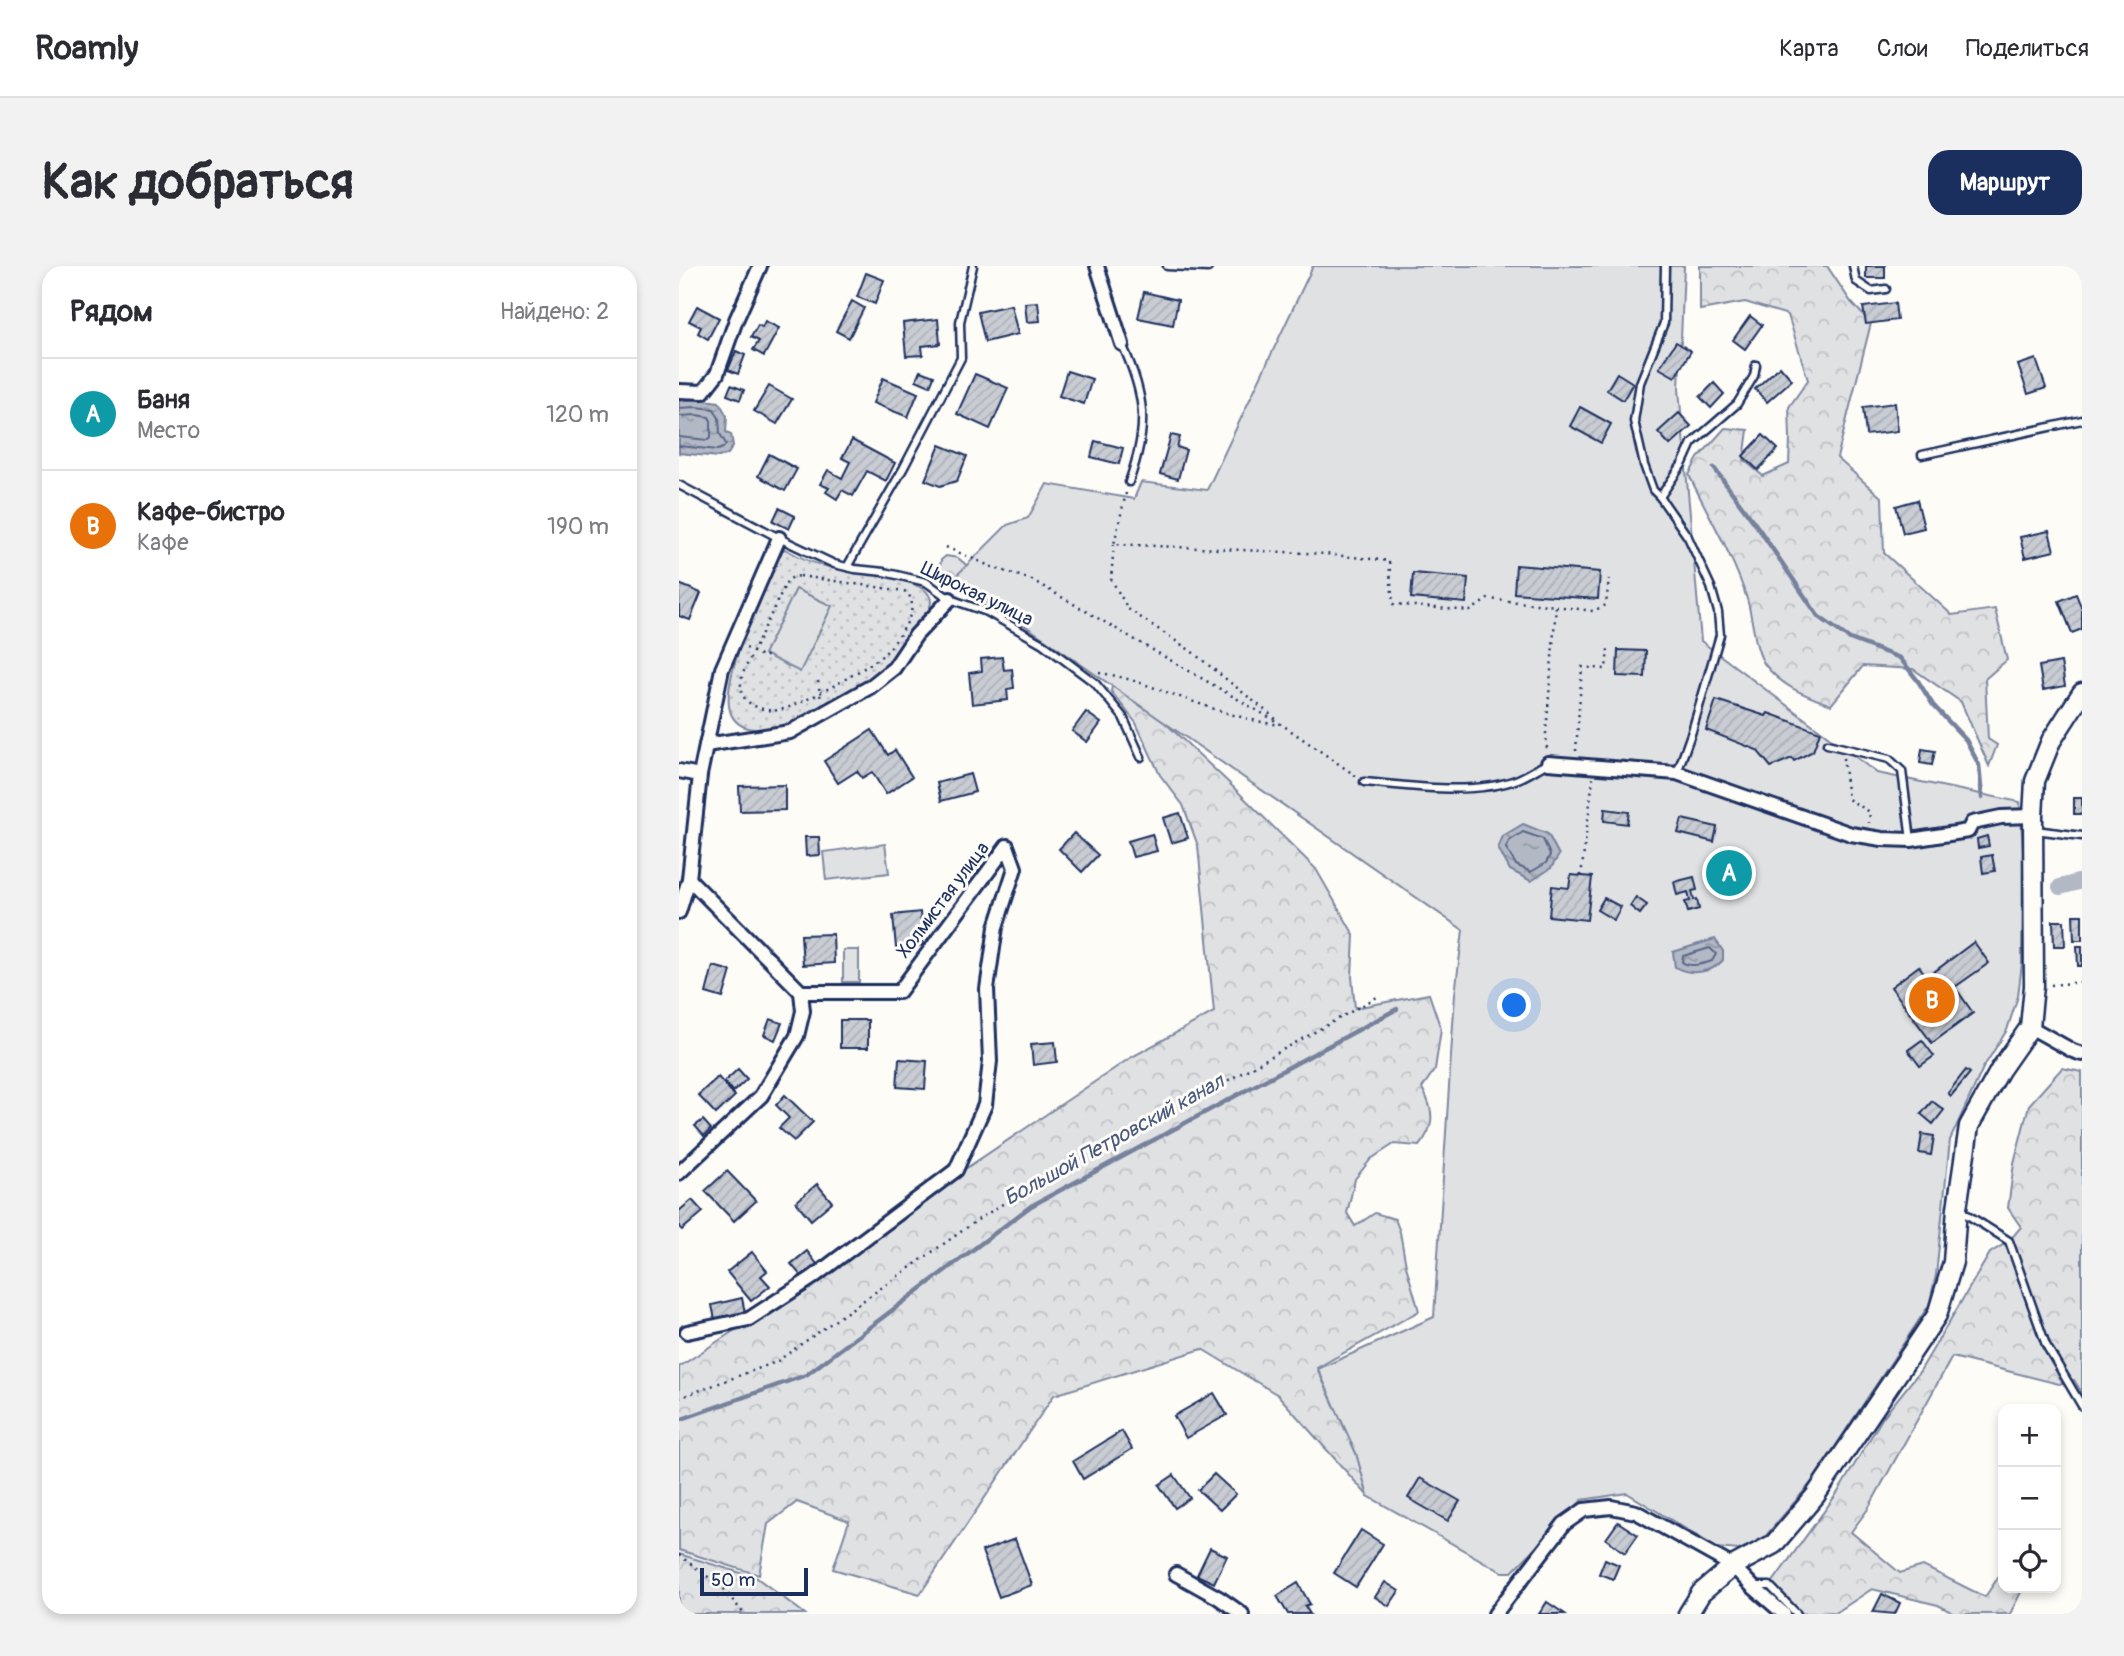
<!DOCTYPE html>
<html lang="ru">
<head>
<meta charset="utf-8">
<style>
	:root { --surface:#fff; --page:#f2f2f3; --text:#2b2b33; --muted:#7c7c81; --line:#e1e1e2; --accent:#1b2f5e }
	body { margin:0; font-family:Pangolin,sans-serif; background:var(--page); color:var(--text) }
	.controls { position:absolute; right:21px; bottom:21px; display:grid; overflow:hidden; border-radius:14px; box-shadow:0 4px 10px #0003 }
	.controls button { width:63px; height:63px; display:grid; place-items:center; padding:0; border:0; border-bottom:2px solid var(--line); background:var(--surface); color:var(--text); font:35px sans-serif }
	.scale { position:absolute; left:21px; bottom:18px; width:108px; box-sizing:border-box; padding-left:7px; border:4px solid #1b2f5e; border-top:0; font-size:19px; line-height:24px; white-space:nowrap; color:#1b2f5e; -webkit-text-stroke:5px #fdfcf7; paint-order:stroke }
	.you { position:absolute; left:836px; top:740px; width:24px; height:24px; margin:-18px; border:5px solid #fff; border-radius:50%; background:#1a73e8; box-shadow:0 0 0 10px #1a73e833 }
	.badge { display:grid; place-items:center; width:46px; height:46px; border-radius:50%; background:var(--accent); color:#fff; font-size:23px; font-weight:700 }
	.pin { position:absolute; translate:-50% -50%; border:4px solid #fff; box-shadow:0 2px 7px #0006 }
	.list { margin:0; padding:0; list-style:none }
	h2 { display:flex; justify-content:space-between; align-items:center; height:91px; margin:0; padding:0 28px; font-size:30px }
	h2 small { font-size:23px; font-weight:400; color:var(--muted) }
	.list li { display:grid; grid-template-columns:46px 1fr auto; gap:21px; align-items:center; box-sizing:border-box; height:112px; padding:0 28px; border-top:2px solid var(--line) }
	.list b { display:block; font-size:26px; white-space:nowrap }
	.list p { margin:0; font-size:23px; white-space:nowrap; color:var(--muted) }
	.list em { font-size:23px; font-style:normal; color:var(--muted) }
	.icon { flex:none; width:38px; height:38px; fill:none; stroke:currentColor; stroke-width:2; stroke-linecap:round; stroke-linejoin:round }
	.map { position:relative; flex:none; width:1403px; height:1348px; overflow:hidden; border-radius:21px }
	header { display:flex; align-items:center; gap:42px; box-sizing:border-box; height:98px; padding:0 35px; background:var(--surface); border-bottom:2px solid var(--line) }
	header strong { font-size:33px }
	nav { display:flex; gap:38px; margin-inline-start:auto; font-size:24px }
	.intro { display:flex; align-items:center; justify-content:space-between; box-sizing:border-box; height:168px; padding:0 42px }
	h1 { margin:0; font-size:49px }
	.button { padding:18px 32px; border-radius:21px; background:var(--accent); color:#fff; font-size:24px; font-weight:700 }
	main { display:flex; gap:42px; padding:0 42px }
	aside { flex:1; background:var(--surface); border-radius:21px; box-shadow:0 4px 10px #0003 }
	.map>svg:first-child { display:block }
	.grass { fill:url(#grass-dots); stroke:#7e88a0; stroke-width:2 }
	.forest { fill:url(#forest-crowns); stroke:#7e88a0; stroke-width:2 }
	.pitch { fill:#e0e1e3; stroke:#7e88a0; stroke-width:2 }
	.water { fill:url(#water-ripples); stroke:#76819c; stroke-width:2 }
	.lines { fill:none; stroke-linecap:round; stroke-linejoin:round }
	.shore { stroke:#586687; stroke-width:2 }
	.stream { stroke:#76819c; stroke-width:4.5 }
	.canal { stroke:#b3b8c5; stroke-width:16 }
	.building { fill:url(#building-hatch); stroke:#1b2f5e; stroke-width:2 }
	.lane-casing { stroke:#1b2f5e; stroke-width:11 }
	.street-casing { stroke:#1b2f5e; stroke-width:18 }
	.secondary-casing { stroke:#1b2f5e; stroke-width:23 }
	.path { stroke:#1b2f5e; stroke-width:2.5; stroke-dasharray:2 5; stroke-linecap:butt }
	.lane { stroke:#fdfcf7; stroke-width:6 }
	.street { stroke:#fdfcf7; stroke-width:12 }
	.secondary { stroke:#fdfcf7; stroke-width:18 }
	.labels { text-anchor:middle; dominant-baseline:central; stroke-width:6; stroke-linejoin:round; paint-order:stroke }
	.street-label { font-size:19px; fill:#1b2f5e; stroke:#fdfcf7 }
	.water-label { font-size:21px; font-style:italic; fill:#49587d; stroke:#fdfcf7 }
</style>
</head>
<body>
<header>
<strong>Roamly</strong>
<nav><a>Карта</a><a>Слои</a><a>Поделиться</a></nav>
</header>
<div class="intro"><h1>Как добраться</h1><a class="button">Маршрут</a></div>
<main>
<aside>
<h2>Рядом<small>Найдено: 2</small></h2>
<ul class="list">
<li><span class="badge" style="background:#0f9aa8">A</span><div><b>Баня</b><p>Место</p></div><em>120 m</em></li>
<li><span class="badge" style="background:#e8710a">B</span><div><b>Кафе-бистро</b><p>Кафе</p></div><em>190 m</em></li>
</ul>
</aside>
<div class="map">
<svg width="1403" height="1348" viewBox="0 0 1403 1348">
	<defs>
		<pattern id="grass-dots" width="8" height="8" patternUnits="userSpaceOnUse" patternTransform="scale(1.75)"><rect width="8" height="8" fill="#e0e1e3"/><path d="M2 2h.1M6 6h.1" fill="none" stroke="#c0c1c5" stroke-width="1.8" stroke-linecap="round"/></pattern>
		<pattern id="forest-crowns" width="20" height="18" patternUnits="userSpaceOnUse" patternTransform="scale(1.75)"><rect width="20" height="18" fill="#e0e1e3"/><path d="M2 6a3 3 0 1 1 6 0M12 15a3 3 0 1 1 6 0" fill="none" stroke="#c0c1c5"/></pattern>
		<pattern id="water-ripples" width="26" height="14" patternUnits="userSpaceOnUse" patternTransform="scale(1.75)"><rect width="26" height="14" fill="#b3b8c5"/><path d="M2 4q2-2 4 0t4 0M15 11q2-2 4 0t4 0" fill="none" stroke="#9196a3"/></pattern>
		<pattern id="building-hatch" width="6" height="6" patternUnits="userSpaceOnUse" patternTransform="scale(1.75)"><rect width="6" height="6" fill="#c9ccd3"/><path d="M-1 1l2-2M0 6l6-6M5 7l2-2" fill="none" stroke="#acb0b8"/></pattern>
	</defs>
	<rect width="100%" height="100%" fill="#fdfcf7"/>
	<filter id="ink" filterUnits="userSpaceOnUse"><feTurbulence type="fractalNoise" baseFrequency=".0143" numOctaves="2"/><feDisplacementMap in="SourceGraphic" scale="14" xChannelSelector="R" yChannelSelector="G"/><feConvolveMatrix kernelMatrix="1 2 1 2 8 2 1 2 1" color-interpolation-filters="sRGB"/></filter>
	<g filter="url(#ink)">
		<!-- grass -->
		<path class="grass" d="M106 283C120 291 134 298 150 301 171 306 241 311 250 329 253 333 252 339 250 344 249 348 216 397 212 401 198 416 175 425 158 434 143 442 121 457 106 461 84 465 54 468 50 440 45 403 85 322 101 286Z"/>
		<!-- forest -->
		<g class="forest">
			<path d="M1021 0H1148L1172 36 1192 57 1158 192 1203 232 1205 287 1273 349 1316 343 1328 394 1306 413 1309 473 1318 479 1310 500 1282 436 1234 403 1184 400 1152 439C1126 429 1105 422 1087 400 1075 385 1074 352 1068 333 1054 289 1030 251 1010 209L1019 192 1046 162 1069 164 1065 194 1084 210 1110 198 1111 172 1110 141 1129 114 1109 49 1066 36 1021 44Z"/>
			<polygon points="267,290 279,292 398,392 394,395 287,323 265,313 260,307 262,294"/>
			<path d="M434 417 447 420 549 516 637 603 675 669 673 711 676 742 750 728 762 763 756 803 743 822C755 844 757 860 740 880L715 878 692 893 676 913 668 947 676 960 696 947 716 953 721 966 727 1000 740 1045 638 1102 677 1187 689 1230 599 1129 523 1083 375 1129 241 1328 154 1303 170 1255 118 1236 89 1258 80 1309 0 1284V1101L71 1054 252 926 451 792 535 746 519 580 504 539 481 509 457 457 432 425Z"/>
			<polygon points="1383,802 1403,806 1403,1127 1395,1114 1380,1118 1273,1091 1189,1243 1172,1266 1221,1307 1244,1300 1306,1331 1324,1304 1324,1322 1344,1322 1331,1348 1276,1348 1259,1339 1193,1323 1158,1346 1118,1348 1091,1320 1159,1226 1204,1151 1241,1105 1311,987 1330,975 1342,961 1329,942 1335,897 1350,839"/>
			<polygon points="0,1288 78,1312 126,1348 0,1348"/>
		</g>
		<!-- pitch -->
		<g class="pitch">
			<polygon points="634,0 1005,0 1000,123 1022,375 1198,507 1341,536 1344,585 1343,697 1339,730 1328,764 1304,802 1271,874 1257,1009 1250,1039 1132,1217 1084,1273 1060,1284 1038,1282 948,1227 903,1234 833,1306 823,1306 689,1230 677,1187 639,1103 755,1051 776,728 784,664 276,311 328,259 349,252 368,218 455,233 462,216 528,224"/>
			<polygon points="117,323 153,340 121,406 85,388"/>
			<polygon points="206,578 210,607 147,614 144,586"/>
			<rect x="164" y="684" width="16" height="32"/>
		</g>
		<!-- water -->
		<g class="water">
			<polygon points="17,133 40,136 48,150 47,166 52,168 54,180 49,188 40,191 0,187 0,135"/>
			<polygon points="844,558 869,568 880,589 872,602 852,615 831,604 819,582 824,570"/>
			<path d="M1036 673 1044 685V694C1033 707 1011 710 996 701L994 686Z"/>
		</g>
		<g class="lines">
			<!-- shore -->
			<g class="shore">
				<polyline points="0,142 17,141 35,143 40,152 41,168 47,178 44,182 39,184 0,180"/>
				<polyline points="0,150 17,149 30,151 32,155 32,171 29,174 0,171"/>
				<polygon points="844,566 864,573 871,589 867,597 852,606 837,599 827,582 830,575"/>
				<path d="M1031 682 1037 688 1033 695C1024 698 1011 702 1003 696L1004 690Z"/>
			</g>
			<!-- stream -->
			<g class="stream">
				<polyline points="1035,202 1080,263 1139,350 1171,373 1221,392 1239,415 1254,439 1287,474 1300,499 1303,532"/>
				<polyline points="0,1154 127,1109 352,940 718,743"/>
			</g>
			<!-- canal -->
			<polyline class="canal" points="1381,621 1403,615"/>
		</g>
		<!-- building -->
		<g class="building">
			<rect x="1187" y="0" width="19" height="12"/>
			<polygon points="187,7 205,14 196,38 178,31"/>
			<polygon points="465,26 499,34 494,59 459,52"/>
			<polygon points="173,35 185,42 170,72 157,65"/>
			<polygon points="359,36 361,55 348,56 346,37"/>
			<polygon points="1216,37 1218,54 1187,58 1184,41"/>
			<polygon points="332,39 339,68 306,76 299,46"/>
			<polygon points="18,40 40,52 29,73 19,67 22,61 10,55"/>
			<polygon points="1071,50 1083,59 1066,83 1054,74"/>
			<polygon points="259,53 261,78 243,80 244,89 227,90 224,57"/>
			<polygon points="86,55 100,62 85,90 74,84 80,75 72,71 79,59 83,61"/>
			<polygon points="997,76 1012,85 996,111 980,102"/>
			<polygon points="57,85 66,89 59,108 49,104"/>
			<polygon points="1357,93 1367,122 1349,128 1339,99"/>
			<polygon points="1101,100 1113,114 1088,136 1076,123"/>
			<polygon points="241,105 255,110 251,120 237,114"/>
			<polygon points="388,105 413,113 405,138 380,130"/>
			<polygon points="938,107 954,117 944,134 928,124"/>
			<polygon points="296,108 329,122 311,163 278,148"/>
			<polygon points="204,112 239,127 229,151 194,137"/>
			<polygon points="1035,117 1045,128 1032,142 1021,131"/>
			<polygon points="52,119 65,124 61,134 48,129"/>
			<polygon points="90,120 113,133 98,158 75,145"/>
			<polygon points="1216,137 1219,165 1187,169 1184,141"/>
			<polygon points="901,141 932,158 922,177 891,160"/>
			<polygon points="1000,147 1012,160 991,179 979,166"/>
			<polygon points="492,169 501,171 498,181 507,184 499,213 481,208"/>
			<polygon points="1084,169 1099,183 1079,204 1064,190"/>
			<polygon points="173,174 216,197 207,215 188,205 174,230 163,224 158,233 147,226 150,222 141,218 149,204 163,212 171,196 163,192"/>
			<polygon points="416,175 444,182 440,198 412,191"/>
			<polygon points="261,179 288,190 278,215 261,220 246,214"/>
			<polygon points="90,188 118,203 106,225 79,210"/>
			<polygon points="1238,234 1245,262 1224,267 1217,240"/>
			<polygon points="100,242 116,250 110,263 94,255"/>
			<polygon points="1370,265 1375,285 1346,292 1341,271"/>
			<polygon points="837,299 921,306 919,333 835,327"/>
			<polygon points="734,307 789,312 787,337 732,332"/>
			<polygon points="0,318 22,327 11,354 0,350"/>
			<polygon points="1397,328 1403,343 1403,363 1393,367 1380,335"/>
			<polygon points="939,384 967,385 966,411 938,410"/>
			<polygon points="323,391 325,404 333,403 335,422 328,423 329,434 293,438 290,407 303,405 302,393"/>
			<polygon points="1382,396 1386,420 1364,424 1360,400"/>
			<polygon points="1037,434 1087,450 1089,447 1141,466 1134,485 1115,495 1113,492 1092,501 1078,484 1027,464"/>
			<polygon points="407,446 422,457 408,476 393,465"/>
			<polygon points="193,464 209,489 216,484 233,511 207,528 193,506 183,512 178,505 159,517 145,495"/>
			<polygon points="1243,483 1256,485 1253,499 1241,497"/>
			<polygon points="291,508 296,526 262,535 258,517"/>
			<polygon points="106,519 106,544 61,545 60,520"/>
			<rect x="1395" y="532" width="8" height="16"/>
			<polygon points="926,543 950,546 948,558 925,555"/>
			<polygon points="501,547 509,572 492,577 484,552"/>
			<polygon points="1003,553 1038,561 1035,576 999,567"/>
			<polygon points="395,567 419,589 403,606 380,583"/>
			<polygon points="473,568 478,585 454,591 449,575"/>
			<polygon points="1308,570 1310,580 1299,582 1298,573"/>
			<polygon points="126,571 140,571 141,589 127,590"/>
			<polygon points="1313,589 1316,605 1304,607 1302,591"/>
			<polygon points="1046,594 1063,601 1055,620 1037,612"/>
			<polygon points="892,609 913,611 908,654 870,650 873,620 890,622"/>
			<polygon points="1015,611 1018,624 1013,625 1015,634 1018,633 1020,643 1009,646 1006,636 1011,635 1009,626 998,629 995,616"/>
			<polygon points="957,631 968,639 961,648 951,640"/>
			<polygon points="925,632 942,641 935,654 918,644"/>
			<polygon points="241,646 244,679 217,682 214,649"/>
			<polygon points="1394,649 1403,649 1403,674 1395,674"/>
			<polygon points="1374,655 1385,655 1386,680 1375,680"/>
			<polygon points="154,668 155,697 124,699 122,669"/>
			<polygon points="1295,676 1310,697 1276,721 1294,747 1253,777 1212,721 1240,700 1248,711"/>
			<polygon points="1398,680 1403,680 1403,700 1399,700"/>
			<polygon points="34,700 52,705 44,732 27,727"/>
			<polygon points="91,753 103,757 96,774 85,769"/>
			<rect x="161" y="754" width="28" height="28"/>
			<polygon points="1243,774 1255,790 1241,800 1229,784"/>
			<polygon points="376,776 378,796 354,799 352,778"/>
			<polygon points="220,793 248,795 246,823 218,821"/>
			<polygon points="59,803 68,813 54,826 45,816"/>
			<polygon points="1287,804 1291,807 1272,830 1269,827"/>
			<polygon points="39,811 56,830 37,848 19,829"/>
			<polygon points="106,829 134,856 115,875 100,862 110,852 97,839"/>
			<polygon points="1253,835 1265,844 1254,858 1242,848"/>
			<polygon points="24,854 32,863 25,870 16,860"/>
			<polygon points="1243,868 1255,870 1252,889 1240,887"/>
			<polygon points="48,905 77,935 55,955 26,925"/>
			<polygon points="138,918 153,936 132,954 117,936"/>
			<polygon points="13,934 24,946 3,964 0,961 0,945"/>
			<polygon points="128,985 138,998 122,1010 112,998"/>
			<polygon points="73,986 88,1005 82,1010 91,1020 72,1035 48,1006"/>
			<polygon points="63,1032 66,1047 36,1054 33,1039"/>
			<polygon points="535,1127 548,1149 507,1172 495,1150"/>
			<polygon points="443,1165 453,1183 404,1213 394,1195"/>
			<polygon points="535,1208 557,1228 541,1244 519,1224"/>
			<polygon points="495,1209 511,1232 496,1242 480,1219"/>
			<polygon points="741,1212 781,1235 769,1255 729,1232"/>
			<polygon points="939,1256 959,1269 946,1287 927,1273"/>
			<polygon points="682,1264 704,1278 677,1321 655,1307"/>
			<polygon points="336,1273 353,1319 320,1331 303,1285"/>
			<polygon points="531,1282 548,1290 535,1317 518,1309"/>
			<polygon points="926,1293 940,1299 934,1313 920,1308"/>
			<polygon points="706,1316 720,1325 710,1340 696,1331"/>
			<polygon points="619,1317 631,1338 626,1340 631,1348 609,1348 598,1330"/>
			<polygon points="1203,1328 1221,1337 1216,1348 1194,1346"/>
			<polygon points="868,1336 886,1348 860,1348"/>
		</g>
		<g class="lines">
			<!-- lane casing -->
			<g class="lane-casing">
				<g id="lane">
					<polyline points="488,0 529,2"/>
					<polyline points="986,0 985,57 961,117 955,155 965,199 974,224 981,231 1009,271 1032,321 1039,346 1041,369 1013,465 998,507"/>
					<polyline points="1174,0 1177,15 1192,25 1207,23"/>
					<path d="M443 78C467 131 470 160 450 216"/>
					<polyline points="1243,189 1403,154"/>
					<polyline points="0,219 100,272 155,298 176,303 205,306 247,316 271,333 308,346 364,378 416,417 444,451 462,491"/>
					<polyline points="981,231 1004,197 1013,177 1058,138 1075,110 1077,99"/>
					<polyline points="168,301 224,203 282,92 281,56 294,0"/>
					<polyline points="1148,478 1210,493 1223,505 1232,574"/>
					<path d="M685 516C731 520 796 530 839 513 849 509 859 502 869 497"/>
					<polyline points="1356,564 1403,570"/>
					<polyline points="1279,943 1330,975 1367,1079 1403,1140"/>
					<polyline points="1075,1320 1091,1320 1118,1348"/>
				</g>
			</g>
			<!-- street casing -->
			<g class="street-casing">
				<g id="street">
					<polyline points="418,0 443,78"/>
					<polyline points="0,125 24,126 38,108 57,54 81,0"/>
					<polyline points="27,479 111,466 191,421 215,402 237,369 271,333"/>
					<polyline points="869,497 998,507 1172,568 1203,573 1232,574 1289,565 1293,557 1322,551 1354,550"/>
					<polyline points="0,505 21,509"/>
					<polyline points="0,646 10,613 21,509 43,403 100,272"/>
					<polyline points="1351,761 1394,785 1403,788"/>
					<polyline points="0,907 82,830 118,770 124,745 122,726"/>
					<polyline points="8,1066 70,1053 133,1012 277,904 306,839 311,795 308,723 317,661 336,602 328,580 220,726 122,726 10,613"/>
					<polyline points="497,1308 540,1332 563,1348"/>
					<polyline points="816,1348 885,1258 905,1244 932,1241 957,1246 1054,1300 1073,1320 1105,1348"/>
				</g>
			</g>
			<!-- secondary casing -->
			<g class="secondary-casing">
				<polyline id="secondary" points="1009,1348 1022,1327 1054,1300 1095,1278 1136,1230 1258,1049 1274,996 1278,942 1290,860 1321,804 1351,761 1355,720 1354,550 1356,515 1372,475 1403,427"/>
			</g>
			<!-- path -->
			<g class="path">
				<polyline points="447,227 435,278 647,288 710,295 714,338 791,345 809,333 877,340 867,468 868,483"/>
				<polyline points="435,278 432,313 449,343 512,385 597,453"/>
				<polyline points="267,281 313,301 353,314 605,460 677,510"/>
				<path d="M121 310 225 325C247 338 217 376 205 388 189 402 121 440 101 444 88 446 69 441 63 428 61 422 62 414 64 407L108 315 114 311Z"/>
				<polyline points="877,340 914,345 927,339 930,313"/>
				<polyline points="67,382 85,391 88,389"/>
				<path d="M420 407C444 410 465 418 487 426 524 439 562 454 601 459"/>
				<polyline points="139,415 142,434"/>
				<polyline points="897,485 903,401 927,403 929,383"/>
				<polyline points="1164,492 1169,533 1191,546 1190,557"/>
				<polyline points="902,610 914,512"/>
				<polyline points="1372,719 1403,716"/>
				<polyline points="0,1132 97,1096 300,953 371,908 498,843 700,730"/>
				<polyline points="0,1289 44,1322 65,1348"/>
			</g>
			<!-- lane -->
			<use href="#lane" class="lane"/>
			<!-- street -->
			<use href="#street" class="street"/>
			<!-- secondary -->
			<use href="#secondary" class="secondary"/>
		</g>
	</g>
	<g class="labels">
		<!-- street labels -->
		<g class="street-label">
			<text transform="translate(298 328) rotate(26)">Широкая улица</text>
			<text transform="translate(264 634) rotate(-53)">Холмистая улица</text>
		</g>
		<!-- water labels -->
		<g class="water-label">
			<text transform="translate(435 874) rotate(-29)">Большой Петровский канал</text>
		</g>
	</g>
</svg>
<div class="controls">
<button>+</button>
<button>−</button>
<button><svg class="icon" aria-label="locate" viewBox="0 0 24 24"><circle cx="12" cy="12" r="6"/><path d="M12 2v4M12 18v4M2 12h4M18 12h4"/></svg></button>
</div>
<div class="scale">50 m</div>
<div class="you"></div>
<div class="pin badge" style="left:1050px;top:607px;background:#0f9aa8">A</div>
<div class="pin badge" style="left:1253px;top:734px;background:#e8710a">B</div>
</div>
</main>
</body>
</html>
